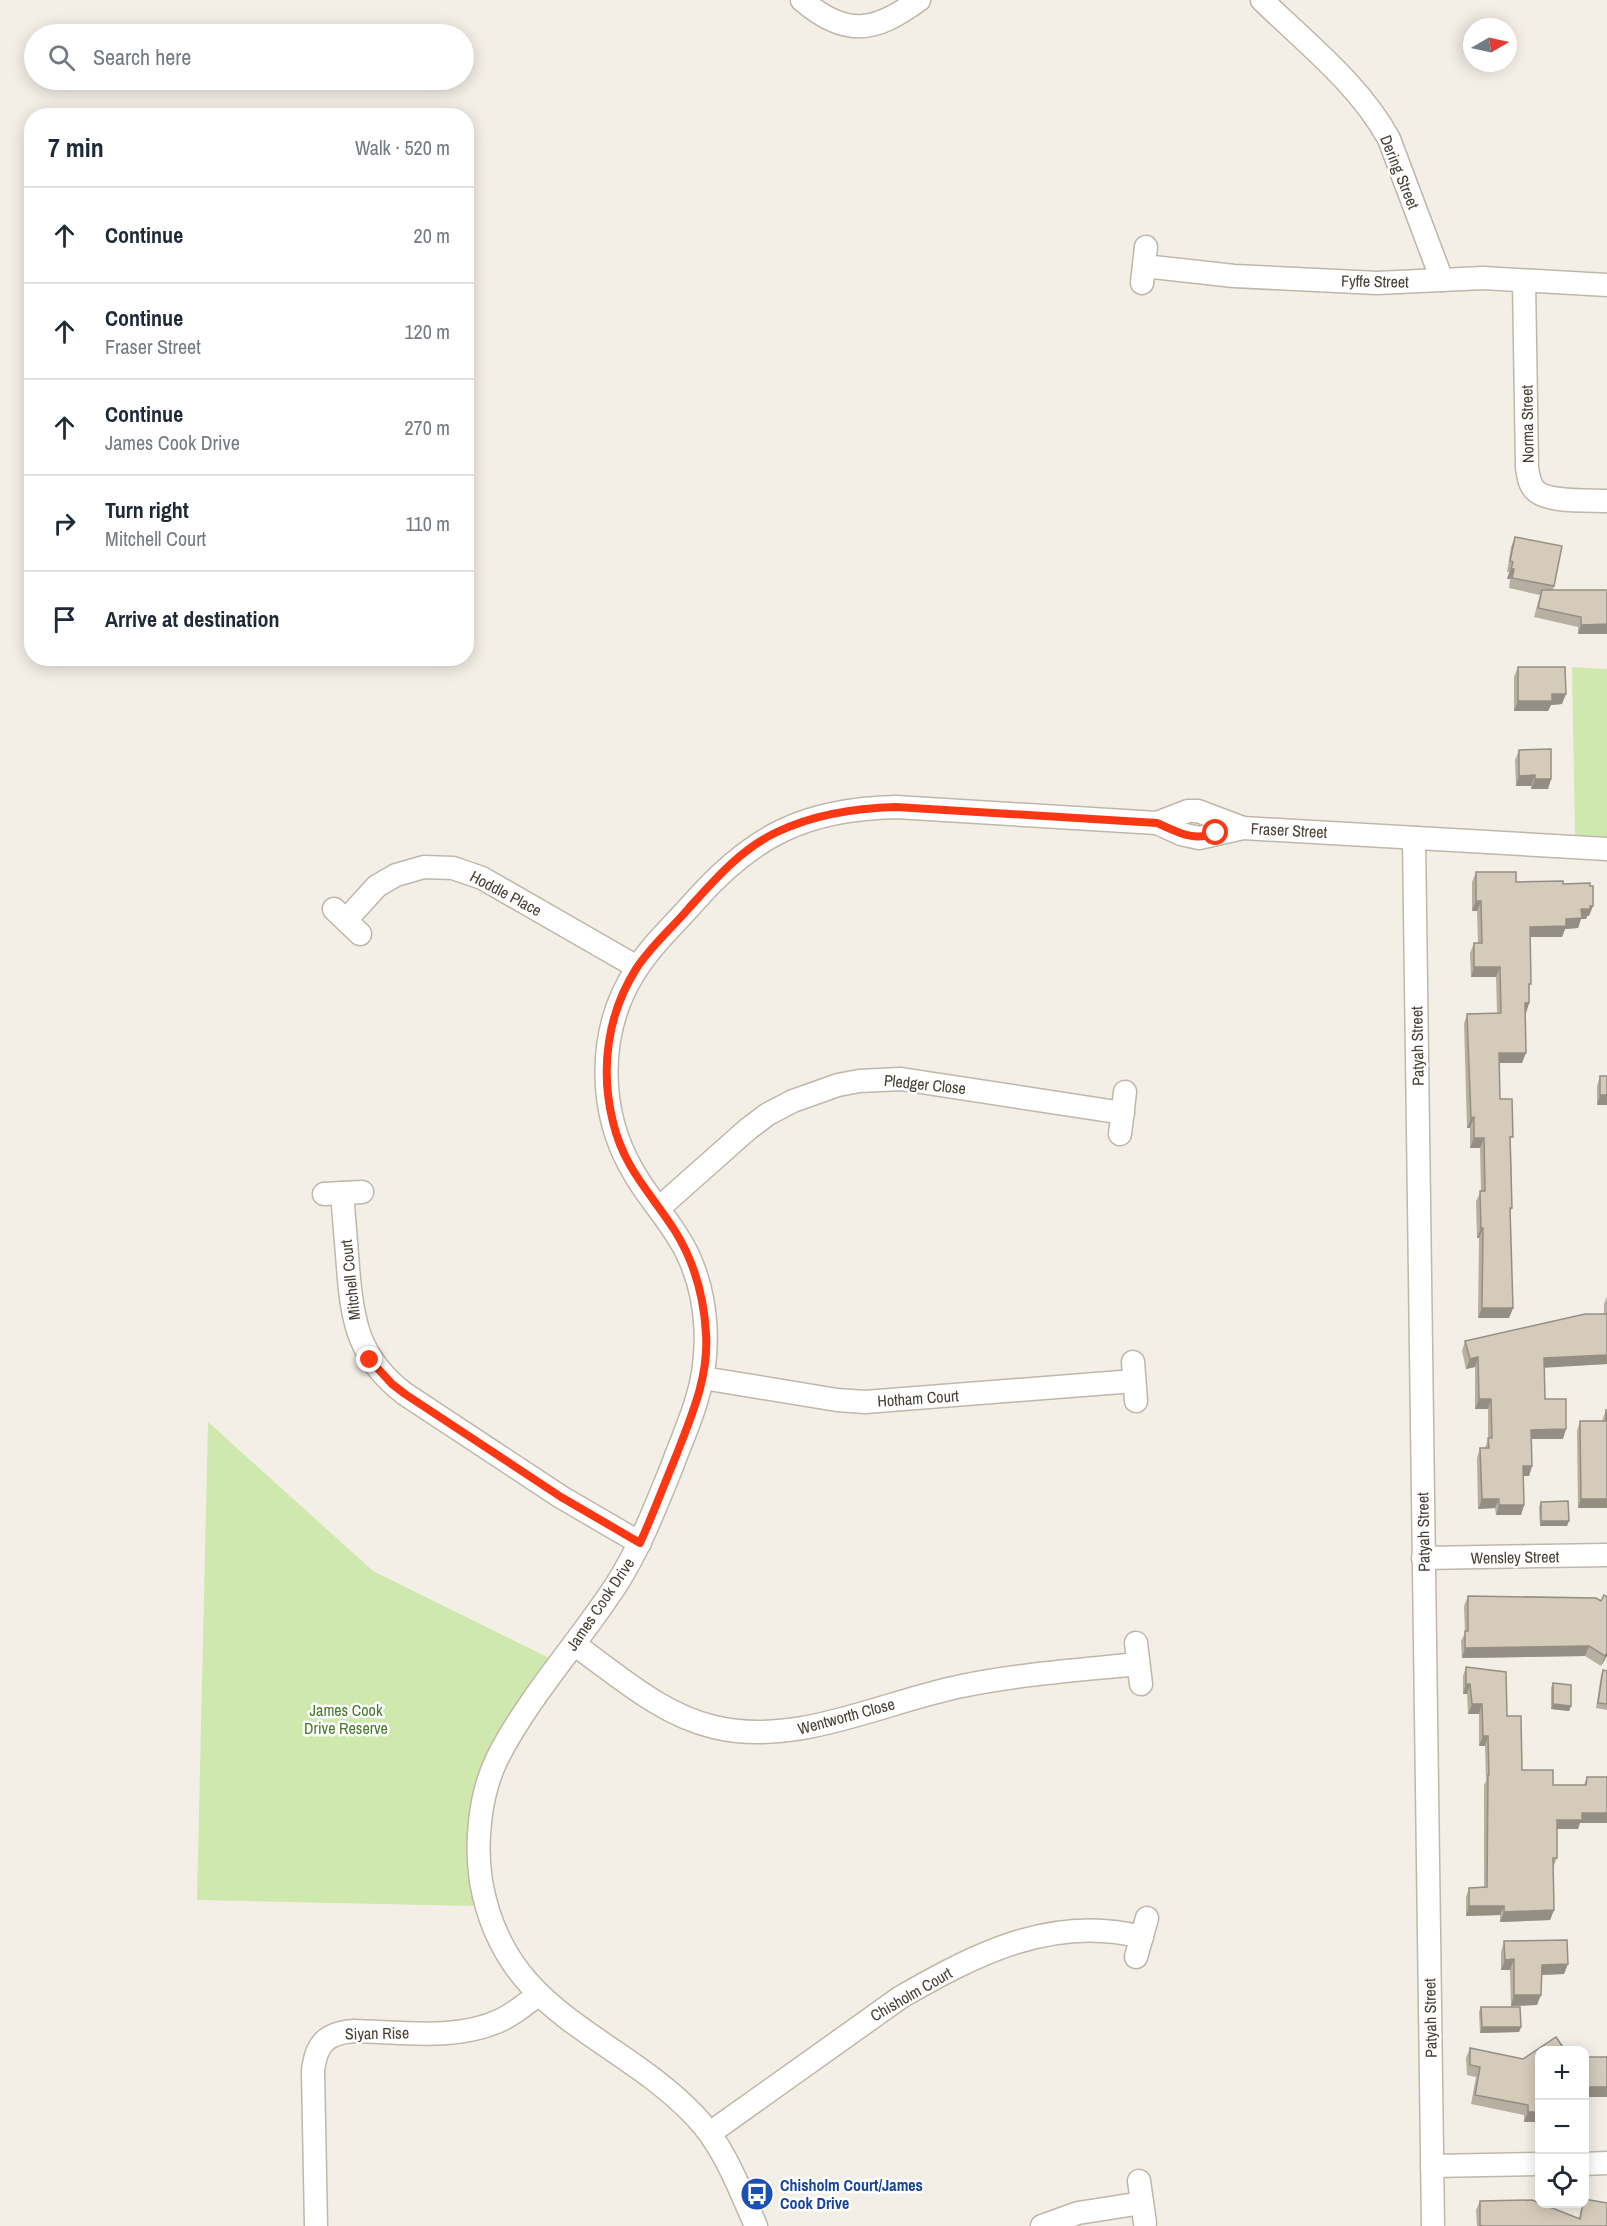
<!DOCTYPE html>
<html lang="en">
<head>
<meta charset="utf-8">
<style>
	:root { --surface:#fff; --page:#f6f6f7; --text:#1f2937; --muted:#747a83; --line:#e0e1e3 }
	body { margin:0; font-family:"Archivo Narrow",sans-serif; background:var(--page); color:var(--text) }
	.controls { position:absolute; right:18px; bottom:18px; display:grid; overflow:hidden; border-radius:12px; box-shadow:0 3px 15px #0003 }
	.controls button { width:54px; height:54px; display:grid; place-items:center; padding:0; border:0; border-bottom:2px solid var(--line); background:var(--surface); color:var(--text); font:30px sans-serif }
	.compass { position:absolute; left:1463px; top:18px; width:54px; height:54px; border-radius:50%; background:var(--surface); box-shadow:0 3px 15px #0003; rotate:81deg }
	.stop { position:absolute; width:18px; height:18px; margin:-14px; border:4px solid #fc3714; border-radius:50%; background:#fff }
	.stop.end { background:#fc3714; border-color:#fff; box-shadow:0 2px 6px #0008 }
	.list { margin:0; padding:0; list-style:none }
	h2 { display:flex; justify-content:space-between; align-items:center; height:78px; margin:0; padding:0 24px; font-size:26px }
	h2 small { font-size:20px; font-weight:400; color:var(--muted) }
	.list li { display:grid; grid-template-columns:39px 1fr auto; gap:18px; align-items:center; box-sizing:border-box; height:96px; padding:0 24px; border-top:2px solid var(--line) }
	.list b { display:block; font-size:22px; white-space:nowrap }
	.list p { margin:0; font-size:20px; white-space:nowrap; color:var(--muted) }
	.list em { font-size:20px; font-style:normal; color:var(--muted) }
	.icon { flex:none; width:33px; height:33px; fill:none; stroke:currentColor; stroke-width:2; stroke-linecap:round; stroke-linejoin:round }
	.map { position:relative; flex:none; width:1607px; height:2226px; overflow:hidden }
	.search { position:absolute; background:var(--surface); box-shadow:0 3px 15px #0003; left:24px; top:24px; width:450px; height:66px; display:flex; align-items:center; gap:15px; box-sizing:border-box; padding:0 21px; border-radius:33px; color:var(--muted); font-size:22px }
	.panel { position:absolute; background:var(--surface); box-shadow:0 3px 15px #0003; left:24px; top:108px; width:450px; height:558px; border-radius:24px }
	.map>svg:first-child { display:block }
	.green { fill:#cee8ae }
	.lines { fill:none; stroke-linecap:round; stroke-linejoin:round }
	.street-casing { stroke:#bfb7a9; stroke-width:25 }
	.street { stroke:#fff; stroke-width:22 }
	.wall { fill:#b7afa1 }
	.shaded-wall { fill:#958e83 }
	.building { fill:#d5cbbb; stroke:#958e83; stroke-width:1.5 }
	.route { stroke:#fc3714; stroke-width:8 }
	.labels { text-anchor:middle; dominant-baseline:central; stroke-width:5; stroke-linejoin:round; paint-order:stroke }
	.street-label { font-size:16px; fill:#463f35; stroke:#fff }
	.park-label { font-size:16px; fill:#467928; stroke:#fff }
	.transit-label { font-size:16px; font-weight:bold; fill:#164399; stroke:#fff; text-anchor:start }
</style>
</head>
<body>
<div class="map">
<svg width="1607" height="2226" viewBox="0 0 1607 2226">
	<rect width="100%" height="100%" fill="#f3efe6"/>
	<!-- green -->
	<g class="green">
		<polygon points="1572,667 1607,669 1607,838 1575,836"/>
		<polygon points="208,1422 373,1571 551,1659 473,1797 468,1832 468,1860 475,1906 197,1900"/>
	</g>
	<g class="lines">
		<!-- street casing -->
		<g class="street-casing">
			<g id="street">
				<path d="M802 0C845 37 874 33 919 0"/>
				<path d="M1262 0C1306 43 1359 84 1389 139L1442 280"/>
				<polyline points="1144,266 1234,276 1377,283 1483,278 1607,285"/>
				<path d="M1524 281 1527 467C1528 475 1529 483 1534 489 1545 503 1589 500 1607 501"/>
				<polyline points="1142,283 1146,247"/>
				<polyline points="1157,823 1181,834 1199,838 1243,828"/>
				<polyline points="1414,838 1433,2226"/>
				<polyline points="334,909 360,934"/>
				<polyline points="346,920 377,886 396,875 424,867 453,868 482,878 637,967"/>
				<polyline points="1120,1134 1125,1092"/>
				<path d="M342 1193C344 1218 346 1243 348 1267 352 1322 359 1359 405 1394L561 1497 640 1543"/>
				<polyline points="324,1194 362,1192"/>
				<polyline points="659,1208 748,1129 768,1114 793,1101 838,1085 859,1081 901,1079 1123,1113"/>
				<polyline points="1133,1362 1136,1401"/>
				<polyline points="703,1378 837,1400 865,1402 1134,1381"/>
				<polyline points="1423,1558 1607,1555"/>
				<polyline points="1136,1643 1141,1684"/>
				<path d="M574 1644C617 1675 662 1715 714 1727 797 1747 882 1702 962 1686 1020 1674 1080 1670 1138 1664"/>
				<polyline points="1136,1957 1147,1918"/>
				<path d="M710 2133 901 1997C976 1954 1053 1914 1142 1937"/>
				<polyline points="1584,2164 1607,2163"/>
				<polyline points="1432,2166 1540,2164"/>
				<polyline points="1139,2181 1145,2223"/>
				<path d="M316 2226 313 2071C316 2043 327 2033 354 2031 401 2032 457 2041 501 2020 514 2014 527 2003 539 1994"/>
				<path d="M756 2226C739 2188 725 2148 696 2117 616 2032 504 2017 481 1881 475 1842 480 1794 497 1759 528 1697 581 1640 618 1582 640 1547 655 1508 671 1469 679 1447 689 1425 696 1402 711 1355 709 1300 688 1255 674 1225 650 1201 634 1173 597 1111 597 1030 636 970 651 945 675 924 694 902 753 835 806 809 896 807L1157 823 1188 811H1198L1243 828 1607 849"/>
				<polyline points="1042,2226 1078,2213 1142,2203"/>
			</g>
		</g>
		<!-- street -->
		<use href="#street" class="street"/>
	</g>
	<!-- wall -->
	<g class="wall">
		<polygon points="1515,537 1554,586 1553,590 1607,590 1578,634 1578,627 1534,617 1540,595 1509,588 1510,579 1507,579 1509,572 1507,572 1511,547"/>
		<polygon points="1518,667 1562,704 1551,705 1548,711 1514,711 1514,677"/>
		<polygon points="1519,750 1551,779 1548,789 1531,789 1531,786 1516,786 1515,760"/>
		<polygon points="1476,872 1516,882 1563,884 1589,916 1587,916 1586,919 1581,919 1578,928 1565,929 1562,937 1530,937 1529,1003 1526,1013 1522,1063 1499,1063 1500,1099 1511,1144 1512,1208 1510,1213 1513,1308 1509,1318 1478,1318 1479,1238 1477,1238 1476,1201 1481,1191 1480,1148 1470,1148 1470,1128 1467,1128 1464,1024 1467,1014 1497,1013 1496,977 1471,977 1470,953 1474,943 1478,943 1477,911 1472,911 1472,882"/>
		<polygon points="1600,1076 1607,1076 1607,1105 1597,1105 1597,1086"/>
		<polygon points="1607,1296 1607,1364 1544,1367 1545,1399 1563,1439 1532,1439 1532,1466 1529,1476 1523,1476 1524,1505 1521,1515 1496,1515 1495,1508 1478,1509 1477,1458 1480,1448 1485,1448 1488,1439 1488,1409 1475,1409 1475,1367 1466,1369 1462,1351 1465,1341 1604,1314 1604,1304"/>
		<polygon points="1606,1410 1607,1508 1578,1508 1577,1431 1580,1421 1602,1421"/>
		<polygon points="1541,1502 1567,1526 1540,1526 1539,1507"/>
		<polygon points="1468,1596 1596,1598 1607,1656 1601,1666 1585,1656 1462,1658 1461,1641 1465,1633 1464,1606"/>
		<polygon points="1466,1667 1507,1716 1522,1770 1553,1785 1584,1785 1587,1777 1607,1777 1607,1823 1580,1823 1578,1829 1557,1829 1557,1858 1553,1868 1554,1910 1550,1920 1500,1922 1500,1915 1466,1916 1466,1897 1469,1888 1484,1887 1484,1785 1486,1781 1485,1746 1479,1746 1479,1714 1468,1714 1467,1694 1463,1694 1463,1676"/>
		<polygon points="1603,1670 1607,1671 1607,1710 1596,1708 1601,1675"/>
		<polygon points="1553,1683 1571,1706 1569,1711 1551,1709 1551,1688"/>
		<polygon points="1504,1941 1564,1974 1542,1975 1537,2005 1511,2006 1510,1970 1501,1970 1501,1952"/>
		<polygon points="1481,2007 1521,2027 1519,2032 1480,2033 1479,2012"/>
		<polygon points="1470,2048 1523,2059 1539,2050 1539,2122 1524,2122 1524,2115 1471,2104 1476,2077 1467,2075 1466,2058"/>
		<polygon points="1584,2057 1607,2057 1607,2097 1585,2097"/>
		<polygon points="1480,2201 1579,2218 1582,2204 1584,2204 1607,2226 1477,2226 1476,2210"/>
	</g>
	<!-- shaded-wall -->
	<g class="shaded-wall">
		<polygon points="1511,569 1514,569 1510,579 1507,579"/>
		<polygon points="1607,624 1607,634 1578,634 1581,625"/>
		<polygon points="1552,694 1566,694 1562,704 1551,705 1548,711 1514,711 1518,701"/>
		<polygon points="1535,775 1531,786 1516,786 1519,776"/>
		<polygon points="1535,779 1551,779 1548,789 1531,789"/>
		<polygon points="1476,901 1481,901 1477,911 1472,911"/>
		<polygon points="1590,906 1593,906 1589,916 1587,916 1586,919 1581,919 1578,928 1565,929 1562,937 1526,937 1530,927 1566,919 1581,909"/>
		<polygon points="1474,967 1500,967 1496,977 1471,977"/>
		<polygon points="1525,1003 1529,1003 1526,1013"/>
		<polygon points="1499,1053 1526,1053 1522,1063 1495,1063"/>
		<polygon points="1600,1095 1607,1095 1607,1105 1597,1105"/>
		<polygon points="1474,1117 1470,1128 1467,1128 1471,1118"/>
		<polygon points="1474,1138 1484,1138 1480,1148 1470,1148"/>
		<polygon points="1481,1228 1483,1228 1479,1238 1477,1238"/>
		<polygon points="1482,1308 1513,1308 1509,1318 1478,1318"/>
		<polygon points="1607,1355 1607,1364 1541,1368 1544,1358"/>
		<polygon points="1478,1357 1475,1367 1466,1369 1470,1359"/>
		<polygon points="1479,1399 1491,1399 1488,1409 1475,1409"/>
		<polygon points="1566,1429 1563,1439 1528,1439 1531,1430"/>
		<polygon points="1523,1466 1532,1466 1529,1476 1520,1476"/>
		<polygon points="1482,1499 1499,1499 1495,1508 1478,1509"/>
		<polygon points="1581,1499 1607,1499 1607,1508 1578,1508"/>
		<polygon points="1499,1505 1524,1505 1521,1515 1496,1515"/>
		<polygon points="1541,1521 1569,1521 1567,1526 1540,1526"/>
		<polygon points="1589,1646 1585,1656 1462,1658 1465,1648"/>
		<polygon points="1607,1652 1607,1656 1601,1666 1605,1656"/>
		<polygon points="1466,1684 1470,1684 1467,1694 1463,1694"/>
		<polygon points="1472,1704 1482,1704 1479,1714 1468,1714"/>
		<polygon points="1553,1704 1571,1706 1569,1711 1551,1709"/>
		<polygon points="1483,1736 1488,1736 1485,1746 1479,1746"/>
		<polygon points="1582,1813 1607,1813 1607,1823 1580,1823 1578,1829 1553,1829 1557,1820"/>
		<polygon points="1469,1906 1504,1906 1500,1915 1466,1916"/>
		<polygon points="1554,1910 1550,1920 1500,1922 1504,1912"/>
		<polygon points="1514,1959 1510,1970 1501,1970 1505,1960"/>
		<polygon points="1568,1964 1564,1974 1538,1975 1542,1965"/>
		<polygon points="1514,1995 1541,1995 1537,2005 1511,2006"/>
		<polygon points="1482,2027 1521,2027 1519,2032 1480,2033"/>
		<polygon points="1588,2087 1607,2087 1607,2097 1585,2097"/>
		<polygon points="1528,2112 1539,2112 1539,2122 1524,2122"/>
	</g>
	<!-- building -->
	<g class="building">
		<polygon points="1515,537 1562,546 1554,586 1512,578 1514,569 1511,569 1513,562 1510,561"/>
		<polygon points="1542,590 1607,590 1607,624 1581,625 1581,617 1538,608"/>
		<polygon points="1518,667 1565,667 1566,694 1552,694 1552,701 1518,701"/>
		<polygon points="1551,749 1551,779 1535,779 1535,775 1519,776 1519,750"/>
		<polygon points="1476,872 1516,872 1516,882 1563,881 1563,884 1590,883 1590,886 1593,886 1593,906 1590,906 1590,909 1581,909 1582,918 1566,919 1566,926 1530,927 1531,984 1529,984 1529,1003 1525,1003 1526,1053 1499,1053 1500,1099 1512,1099 1513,1137 1510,1137 1512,1208 1510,1208 1513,1308 1482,1308 1483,1228 1481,1228 1480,1191 1485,1191 1484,1138 1474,1138 1474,1117 1471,1118 1467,1014 1501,1013 1500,967 1474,967 1474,943 1482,943 1481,901 1476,901"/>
		<rect x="1600" y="1076" width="7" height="19"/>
		<polygon points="1585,1314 1607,1314 1607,1355 1544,1358 1545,1399 1566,1399 1566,1429 1531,1430 1532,1466 1523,1466 1524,1505 1499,1505 1499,1499 1482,1499 1480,1448 1489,1448 1488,1438 1492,1438 1491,1399 1479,1399 1478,1357 1470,1359 1465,1341"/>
		<polygon points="1606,1410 1607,1410 1607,1499 1581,1499 1580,1421 1606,1421"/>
		<polygon points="1568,1501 1569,1521 1541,1521 1541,1502"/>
		<polygon points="1604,1595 1607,1597 1607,1652 1605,1656 1589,1646 1465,1648 1465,1631 1468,1631 1468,1596 1596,1598 1601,1601"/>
		<polygon points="1466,1667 1506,1672 1507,1716 1521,1716 1522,1770 1553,1770 1553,1785 1586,1785 1587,1777 1607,1777 1607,1813 1582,1813 1582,1820 1557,1820 1557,1858 1553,1858 1554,1910 1504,1912 1504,1906 1469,1906 1469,1888 1487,1887 1488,1775 1489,1775 1488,1736 1483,1736 1482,1704 1472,1704 1470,1684 1466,1684"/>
		<polygon points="1603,1670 1607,1671 1607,1704 1598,1703"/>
		<polygon points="1553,1683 1571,1685 1571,1706 1553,1704"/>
		<polygon points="1567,1940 1568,1964 1542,1965 1541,1995 1514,1995 1514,1959 1505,1960 1504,1941"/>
		<polygon points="1481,2007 1520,2007 1521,2027 1482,2027"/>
		<polygon points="1556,2037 1565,2050 1539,2050 1539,2112 1528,2112 1528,2105 1475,2095 1480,2067 1470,2065 1470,2048 1523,2059"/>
		<polygon points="1584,2057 1607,2057 1607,2087 1588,2087 1588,2068 1584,2070"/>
		<polygon points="1584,2199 1607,2203 1607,2226 1480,2226 1480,2201 1532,2200 1580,2219 1583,2204 1584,2204"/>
	</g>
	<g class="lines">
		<!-- route -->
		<path class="route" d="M370 1360 392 1384 405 1394 561 1497 640 1543C653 1514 664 1485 676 1456 691 1417 709 1377 706 1334 704 1297 695 1263 675 1231 651 1193 624 1169 613 1122 600 1070 607 1015 636 969 650 947 672 928 689 908 715 879 741 849 777 832 815 814 854 808 896 807L1157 823C1178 832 1193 842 1216 833"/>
	</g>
	<!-- icons -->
	<defs>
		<g id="bus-disc" transform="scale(1.725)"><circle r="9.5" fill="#1a4fb4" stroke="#fff"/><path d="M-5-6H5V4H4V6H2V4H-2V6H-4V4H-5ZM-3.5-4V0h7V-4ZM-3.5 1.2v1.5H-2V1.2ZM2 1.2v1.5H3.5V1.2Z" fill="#fff"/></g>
	</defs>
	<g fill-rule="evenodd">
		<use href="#bus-disc" x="757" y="2194"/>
	</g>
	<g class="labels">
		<!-- street labels -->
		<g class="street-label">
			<text transform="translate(1400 172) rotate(68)">Dering Street</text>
			<text transform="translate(1375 281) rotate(1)">Fyffe Street</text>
			<text transform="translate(1527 424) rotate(-91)">Norma Street</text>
			<text transform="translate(1289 830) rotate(3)">Fraser Street</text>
			<text transform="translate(506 893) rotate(28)">Hoddle Place</text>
			<text transform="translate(1417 1046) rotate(-91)">Patyah Street</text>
			<text transform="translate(925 1084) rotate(6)">Pledger Close</text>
			<text transform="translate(350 1280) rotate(-96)">Mitchell Court</text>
			<text transform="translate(918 1398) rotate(-4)">Hotham Court</text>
			<text transform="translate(1423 1532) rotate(-91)">Patyah Street</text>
			<text transform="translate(1515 1557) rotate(-1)">Wensley Street</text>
			<text transform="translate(600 1604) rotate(-56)">James Cook Drive</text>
			<text transform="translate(846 1716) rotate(-15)">Wentworth Close</text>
			<text transform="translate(911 1994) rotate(-30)">Chisholm Court</text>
			<text transform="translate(1430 2018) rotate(-91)">Patyah Street</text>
			<text transform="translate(377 2033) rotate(-1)">Siyan Rise</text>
		</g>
		<!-- park labels -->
		<g class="park-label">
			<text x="346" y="1710">James Cook<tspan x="346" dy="18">Drive Reserve</tspan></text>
		</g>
		<!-- transit labels -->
		<g class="transit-label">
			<text x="780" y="2185">Chisholm Court/James<tspan x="780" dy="18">Cook Drive</tspan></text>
		</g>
	</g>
</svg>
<div class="controls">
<button>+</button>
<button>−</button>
<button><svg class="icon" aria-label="locate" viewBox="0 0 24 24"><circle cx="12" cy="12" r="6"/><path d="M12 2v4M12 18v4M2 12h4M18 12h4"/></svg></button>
</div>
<svg class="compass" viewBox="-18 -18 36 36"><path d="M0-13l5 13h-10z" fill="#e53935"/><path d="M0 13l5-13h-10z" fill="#747a83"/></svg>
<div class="stop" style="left:1216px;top:833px"></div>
<div class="stop end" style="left:370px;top:1360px"></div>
<div class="search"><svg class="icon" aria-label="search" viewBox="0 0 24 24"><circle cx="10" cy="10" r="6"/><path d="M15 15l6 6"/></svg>Search here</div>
<section class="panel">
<h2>7 min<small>Walk · 520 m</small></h2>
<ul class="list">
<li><svg class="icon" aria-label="ahead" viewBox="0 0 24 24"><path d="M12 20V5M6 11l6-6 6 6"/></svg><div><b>Continue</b></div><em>20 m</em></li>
<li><svg class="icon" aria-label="ahead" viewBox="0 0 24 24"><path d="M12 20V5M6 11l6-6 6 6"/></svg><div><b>Continue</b><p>Fraser Street</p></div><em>120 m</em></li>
<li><svg class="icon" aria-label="ahead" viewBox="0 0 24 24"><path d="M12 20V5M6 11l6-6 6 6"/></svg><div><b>Continue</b><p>James Cook Drive</p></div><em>270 m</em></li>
<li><svg class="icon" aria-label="right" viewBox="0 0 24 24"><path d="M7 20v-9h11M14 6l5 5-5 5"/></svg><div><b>Turn right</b><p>Mitchell Court</p></div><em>110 m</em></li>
<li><svg class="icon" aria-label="arrive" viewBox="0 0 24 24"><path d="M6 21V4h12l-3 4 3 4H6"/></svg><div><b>Arrive at destination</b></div></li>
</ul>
</section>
</div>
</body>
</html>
